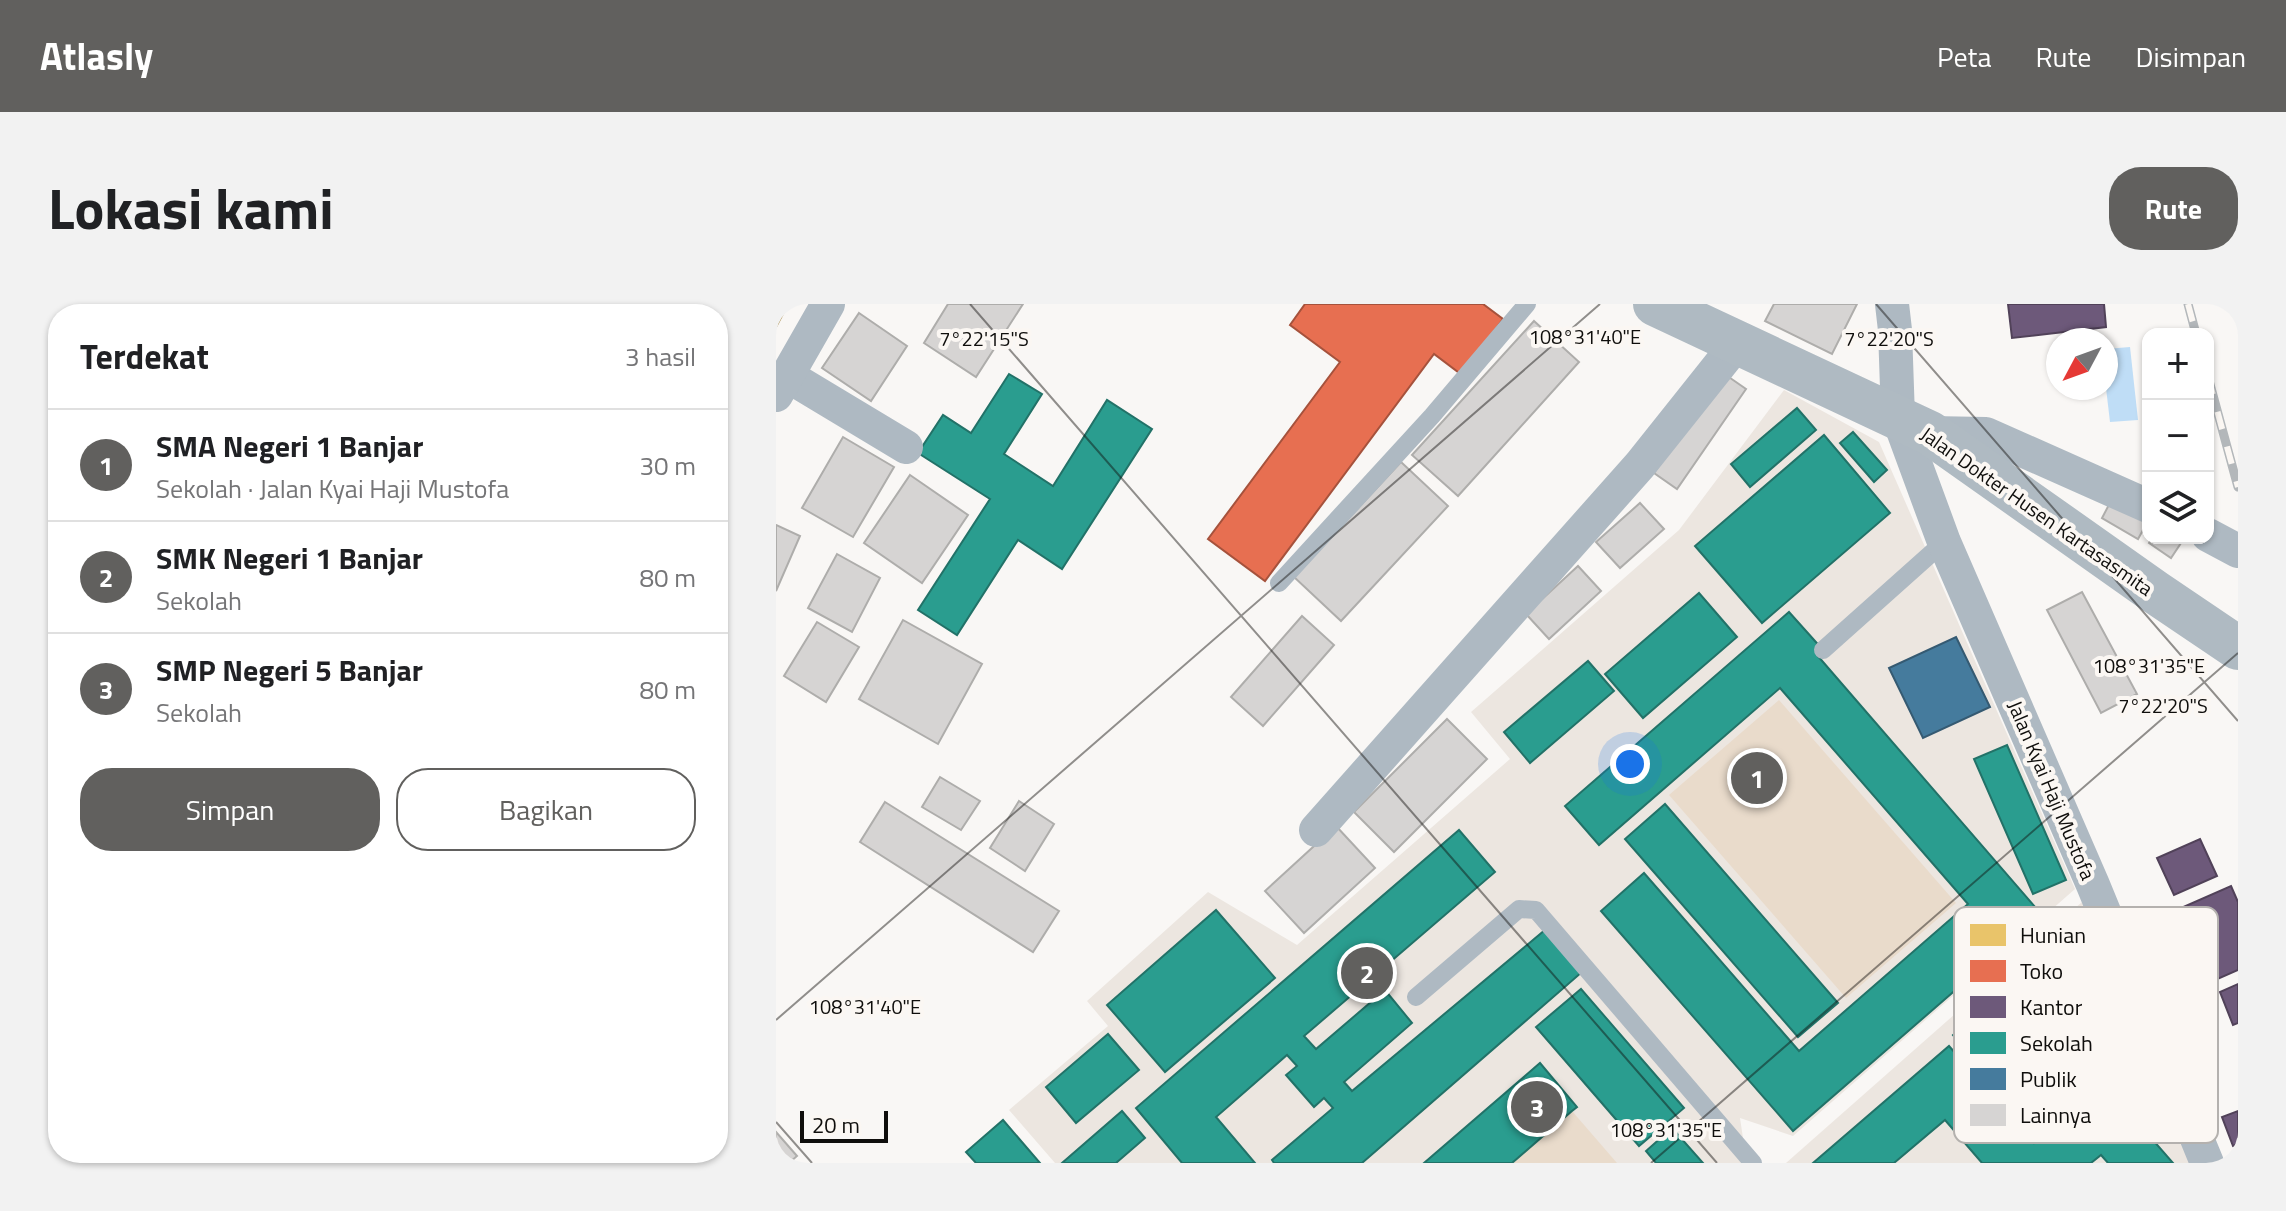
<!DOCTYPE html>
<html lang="id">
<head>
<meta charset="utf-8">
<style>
	:root { --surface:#fff; --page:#f2f2f2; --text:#202124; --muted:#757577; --line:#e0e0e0; --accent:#61605e }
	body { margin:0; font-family:"Titillium Web",sans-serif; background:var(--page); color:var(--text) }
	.controls { position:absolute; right:24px; top:24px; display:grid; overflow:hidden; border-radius:16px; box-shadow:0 2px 6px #0004 }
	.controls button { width:72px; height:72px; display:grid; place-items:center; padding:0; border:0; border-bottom:2px solid var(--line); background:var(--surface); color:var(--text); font:40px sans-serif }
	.compass { position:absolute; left:1270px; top:24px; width:72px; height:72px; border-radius:50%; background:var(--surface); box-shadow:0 2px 6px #0004; rotate:229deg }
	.scale { position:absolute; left:24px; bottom:20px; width:88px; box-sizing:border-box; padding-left:8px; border:4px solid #0f0e0c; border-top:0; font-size:22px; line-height:28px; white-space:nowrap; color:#0f0e0c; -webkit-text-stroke:6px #fbf7f3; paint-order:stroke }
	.you { position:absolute; left:854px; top:460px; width:28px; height:28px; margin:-20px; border:6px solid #fff; border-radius:50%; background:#1a73e8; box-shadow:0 0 0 12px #1a73e833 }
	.badge { display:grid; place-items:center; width:52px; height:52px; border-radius:50%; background:var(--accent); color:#fff; font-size:26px; font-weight:700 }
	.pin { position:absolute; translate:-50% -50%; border:4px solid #fff; box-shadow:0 2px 8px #0006 }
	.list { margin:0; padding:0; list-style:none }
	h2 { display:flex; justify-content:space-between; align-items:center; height:104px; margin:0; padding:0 32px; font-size:34px }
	h2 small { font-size:26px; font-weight:400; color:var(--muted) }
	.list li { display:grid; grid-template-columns:52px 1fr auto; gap:24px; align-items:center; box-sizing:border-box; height:112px; padding:0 32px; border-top:2px solid var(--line) }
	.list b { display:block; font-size:30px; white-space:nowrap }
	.list p { margin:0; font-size:26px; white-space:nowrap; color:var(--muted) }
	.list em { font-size:26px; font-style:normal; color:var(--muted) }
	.actions { display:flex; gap:16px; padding:24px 32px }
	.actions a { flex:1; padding:18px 0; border:2px solid var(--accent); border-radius:32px; text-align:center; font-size:28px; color:var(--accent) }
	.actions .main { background:var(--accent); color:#fff }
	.icon { flex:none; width:44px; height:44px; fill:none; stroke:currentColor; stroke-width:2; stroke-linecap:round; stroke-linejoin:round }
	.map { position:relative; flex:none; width:1462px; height:859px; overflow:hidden; border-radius:32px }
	header { display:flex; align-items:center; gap:48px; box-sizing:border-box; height:112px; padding:0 40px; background:var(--accent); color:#fff }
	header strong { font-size:38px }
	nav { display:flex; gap:44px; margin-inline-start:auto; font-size:28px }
	.intro { display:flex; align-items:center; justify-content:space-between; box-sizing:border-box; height:192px; padding:0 48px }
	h1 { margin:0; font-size:56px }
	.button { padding:20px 36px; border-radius:32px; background:var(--accent); color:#fff; font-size:28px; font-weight:700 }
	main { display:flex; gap:48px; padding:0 48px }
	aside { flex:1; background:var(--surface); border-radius:32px; box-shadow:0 2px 6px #0004 }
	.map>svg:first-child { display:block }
	.built { fill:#ece6e0 }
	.green { fill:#e9dbcb }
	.water { fill:#bfddf6 }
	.homes { fill:#e9c46a; stroke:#a88d4e; stroke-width:2 }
	.shops { fill:#e76f51; stroke:#a6523c; stroke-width:2 }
	.offices { fill:#6d597a; stroke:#514259; stroke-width:2 }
	.schools { fill:#2a9d8f; stroke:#227268; stroke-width:2 }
	.public { fill:#457b9d; stroke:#355a72; stroke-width:2 }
	.building { fill:#d6d4d3; stroke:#aeadab; stroke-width:2 }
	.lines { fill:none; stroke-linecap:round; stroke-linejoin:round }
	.lane { stroke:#aeb9c2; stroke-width:18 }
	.street { stroke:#aeb9c2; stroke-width:34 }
	.primary { stroke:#afbac2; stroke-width:44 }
	.rail-casing { stroke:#b3b7ba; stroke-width:9 }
	.rail { stroke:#fbf7f3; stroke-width:6; stroke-dasharray:18; stroke-linecap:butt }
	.ticks { fill:none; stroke:#0f0e0c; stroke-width:2; stroke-opacity:0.45 }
	.labels { text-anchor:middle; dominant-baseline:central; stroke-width:8; stroke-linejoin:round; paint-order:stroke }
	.street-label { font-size:20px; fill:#0f0e0c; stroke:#fbf7f3 }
	.key { fill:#fbf7f3; stroke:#b4b1ae; stroke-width:2 }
	.key-label { font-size:22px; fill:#0f0e0c }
	.ticks-label { font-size:20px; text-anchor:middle; fill:#0f0e0c; stroke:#fbf7f3; stroke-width:8; stroke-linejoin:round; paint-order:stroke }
</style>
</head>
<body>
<header>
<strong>Atlasly</strong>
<nav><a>Peta</a><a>Rute</a><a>Disimpan</a></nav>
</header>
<div class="intro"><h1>Lokasi kami</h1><a class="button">Rute</a></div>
<main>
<aside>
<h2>Terdekat<small>3 hasil</small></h2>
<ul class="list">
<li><span class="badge">1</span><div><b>SMA Negeri 1 Banjar</b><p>Sekolah · Jalan Kyai Haji Mustofa</p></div><em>30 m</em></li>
<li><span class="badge">2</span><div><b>SMK Negeri 1 Banjar</b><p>Sekolah</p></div><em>80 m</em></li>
<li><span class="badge">3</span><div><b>SMP Negeri 5 Banjar</b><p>Sekolah</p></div><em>80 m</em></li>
</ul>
<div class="actions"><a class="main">Simpan</a><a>Bagikan</a></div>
</aside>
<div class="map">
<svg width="1462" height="859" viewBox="0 0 1462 859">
	<rect width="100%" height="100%" fill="#f9f7f5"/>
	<!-- built -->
	<g class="built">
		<polygon points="1008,86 1103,138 1299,585 1017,832 964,814 970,854 965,859 279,859 233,806 332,722 311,697 432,588 521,641 734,455 695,408 903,226"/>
		<polygon points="1306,598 1419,859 1010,859"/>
	</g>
	<!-- green -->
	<g class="green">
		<polygon points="1003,396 1180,599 1070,694 893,491"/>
		<polygon points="796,807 841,859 736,859"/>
	</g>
	<!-- water -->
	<polygon class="water" points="1354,43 1362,116 1334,118 1330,84 1330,45"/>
	<!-- homes -->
	<polygon class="homes" points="0,6 7,10 0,23"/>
	<!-- shops -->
	<polygon class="shops" points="529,0 707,0 727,15 686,71 658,50 489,277 432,235 564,58 514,21"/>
	<!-- offices -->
	<g class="offices">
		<polygon points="1232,0 1328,0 1330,23 1236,34"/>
		<polygon points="1424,535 1441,572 1398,591 1381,554"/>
		<polygon points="1455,582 1462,598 1462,666 1437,677 1405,604"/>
		<polygon points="1462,680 1462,719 1457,721 1444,688"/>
		<polygon points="1462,807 1462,840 1457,842 1446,813"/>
	</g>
	<!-- schools -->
	<g class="schools">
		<polygon points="233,70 266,90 228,150 277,182 331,96 376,125 286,265 242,236 181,331 142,306 214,195 142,149 167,111 195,129"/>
		<polygon points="1021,104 1040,126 974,183 955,160"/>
		<polygon points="1077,128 1111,166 1098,178 1064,139"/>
		<polygon points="1048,131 1114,209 986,319 919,242"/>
		<polygon points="923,289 961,333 867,414 829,370"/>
		<polygon points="1013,308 1047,346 1041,351 1266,611 1017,827 825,607 868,569 1023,747 1192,600 1004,384 823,541 789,502"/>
		<polygon points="812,357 838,387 754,459 728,428"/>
		<polygon points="1231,441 1290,576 1257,590 1198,455"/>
		<polygon points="889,500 1062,699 1022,733 849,535"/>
		<polygon points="683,526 719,568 528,732 540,745 609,686 636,719 568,778 576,787 769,626 806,668 586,859 498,859 496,856 557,804 548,794 538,803 510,771 521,762 511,751 440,813 479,859 406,859 360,804"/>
		<polygon points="440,606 499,674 389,768 331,701"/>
		<polygon points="1287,637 1334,690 1224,786 1177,731"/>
		<polygon points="805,685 908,804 863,842 760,723"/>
		<polygon points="332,730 363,766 300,819 270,783"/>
		<polygon points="1295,740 1328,780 1332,776 1366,815 1362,819 1397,859 1332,859 1325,851 1315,859 1206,859 1169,816 1118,859 1037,859 1173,742 1258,839 1290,812 1256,773"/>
		<polygon points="764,759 801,803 796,807 736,859 648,859"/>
		<polygon points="346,807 369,834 340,859 286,859"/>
		<polygon points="227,816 264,859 200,859 190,848"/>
		<polygon points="896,824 927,859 880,859 870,847"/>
	</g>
	<!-- public -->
	<polygon class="public" points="1180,333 1214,403 1147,434 1113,364"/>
	<!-- building -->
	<g class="building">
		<polygon points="172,0 247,0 200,73 148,39"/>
		<polygon points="998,0 1081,0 1056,50 989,17"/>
		<polygon points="83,9 131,42 95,97 46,64"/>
		<polygon points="758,17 803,58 682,192 636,151"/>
		<polygon points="947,69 970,85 901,185 878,169"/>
		<polygon points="67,133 118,163 77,233 26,204"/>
		<polygon points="625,158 672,202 565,317 518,273"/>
		<polygon points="134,171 192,211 146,279 88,239"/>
		<polygon points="1336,195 1372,217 1362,235 1326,214"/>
		<polygon points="864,199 888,225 844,264 820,238"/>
		<polygon points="0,221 24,232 0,287"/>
		<polygon points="1376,234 1404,234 1407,236 1395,254 1373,239"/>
		<polygon points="61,250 104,274 76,328 32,304"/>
		<polygon points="802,262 825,287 773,335 750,310"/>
		<polygon points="1306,288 1361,390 1325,409 1271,306"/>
		<polygon points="526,312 558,341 487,422 455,393"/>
		<polygon points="127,316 206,360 162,440 83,395"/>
		<polygon points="41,318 83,343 50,398 8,372"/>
		<polygon points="671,415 711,455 618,548 578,508"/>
		<polygon points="164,473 204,497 185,526 146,503"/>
		<polygon points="243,497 278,520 249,567 214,544"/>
		<polygon points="109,498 283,607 257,648 84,538"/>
		<polygon points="560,522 599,564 528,629 489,587"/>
		<polygon points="0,828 21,852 13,859 0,859"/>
	</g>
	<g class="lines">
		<!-- lane -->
		<g class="lane">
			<polyline points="503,279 656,112 751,0"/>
			<polyline points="1047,346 1168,238"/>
			<polyline points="640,693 743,605 760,606 977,859"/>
		</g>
		<!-- street -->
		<g class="street">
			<polyline points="1116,0 1119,26 1122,113 1168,238 1317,581 1431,859"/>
			<polyline points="12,72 130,143"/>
			<polyline points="0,91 52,0"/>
			<polyline points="1154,129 1210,130 1372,202"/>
			<polyline points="1432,231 1462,247"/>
			<polyline points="540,526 864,161 962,38"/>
		</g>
		<!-- primary -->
		<polyline class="primary" points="879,0 1154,129 1379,288 1462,344"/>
		<!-- rail casing -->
		<g class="rail-casing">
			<g id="rail">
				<polyline points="1412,0 1420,30"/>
				<polyline points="1432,73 1462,183"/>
			</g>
		</g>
		<!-- rail -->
		<use href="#rail" class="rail"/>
	</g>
	<!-- ticks -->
	<path class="ticks" d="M194 0 941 859M1100 0 1462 417M0 716 824 0M0 818 36 859M875 859 1462 349"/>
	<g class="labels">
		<!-- street labels -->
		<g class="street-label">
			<text transform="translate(1261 207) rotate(35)">Jalan Dokter Husen Kartasasmita</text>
			<text transform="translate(1276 486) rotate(67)">Jalan Kyai Haji Mustofa</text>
		</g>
	</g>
	<!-- legend -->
	<rect x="1178" y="603" width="264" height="236" rx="12" class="key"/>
	<rect x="1194" y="620" width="36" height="22" fill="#e9c46a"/>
	<rect x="1194" y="656" width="36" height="22" fill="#e76f51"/>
	<rect x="1194" y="692" width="36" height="22" fill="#6d597a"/>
	<rect x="1194" y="728" width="36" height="22" fill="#2a9d8f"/>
	<rect x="1194" y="764" width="36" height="22" fill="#457b9d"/>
	<rect x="1194" y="800" width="36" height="22" fill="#d6d4d3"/>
	<g class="key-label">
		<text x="1244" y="639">Hunian</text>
		<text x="1244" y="675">Toko</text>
		<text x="1244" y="711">Kantor</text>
		<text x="1244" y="747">Sekolah</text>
		<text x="1244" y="783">Publik</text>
		<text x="1244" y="819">Lainnya</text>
	</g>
	<g class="ticks-label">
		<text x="809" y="40">108°31'40"E</text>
		<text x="208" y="42">7°22'15"S</text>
		<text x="1113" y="42">7°22'20"S</text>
		<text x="1373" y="369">108°31'35"E</text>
		<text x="1387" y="409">7°22'20"S</text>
		<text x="89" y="710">108°31'40"E</text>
		<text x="890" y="833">108°31'35"E</text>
	</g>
</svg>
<div class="controls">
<button>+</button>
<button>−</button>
<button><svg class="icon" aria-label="layers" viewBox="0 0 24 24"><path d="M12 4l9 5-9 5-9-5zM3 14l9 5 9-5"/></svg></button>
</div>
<svg class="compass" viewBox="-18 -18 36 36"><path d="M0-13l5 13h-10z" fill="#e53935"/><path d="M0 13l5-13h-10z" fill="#757577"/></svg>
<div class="scale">20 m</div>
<div class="you"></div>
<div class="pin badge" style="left:981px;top:474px">1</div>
<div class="pin badge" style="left:591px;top:669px">2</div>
<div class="pin badge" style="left:761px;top:803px">3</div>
</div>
</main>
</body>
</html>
